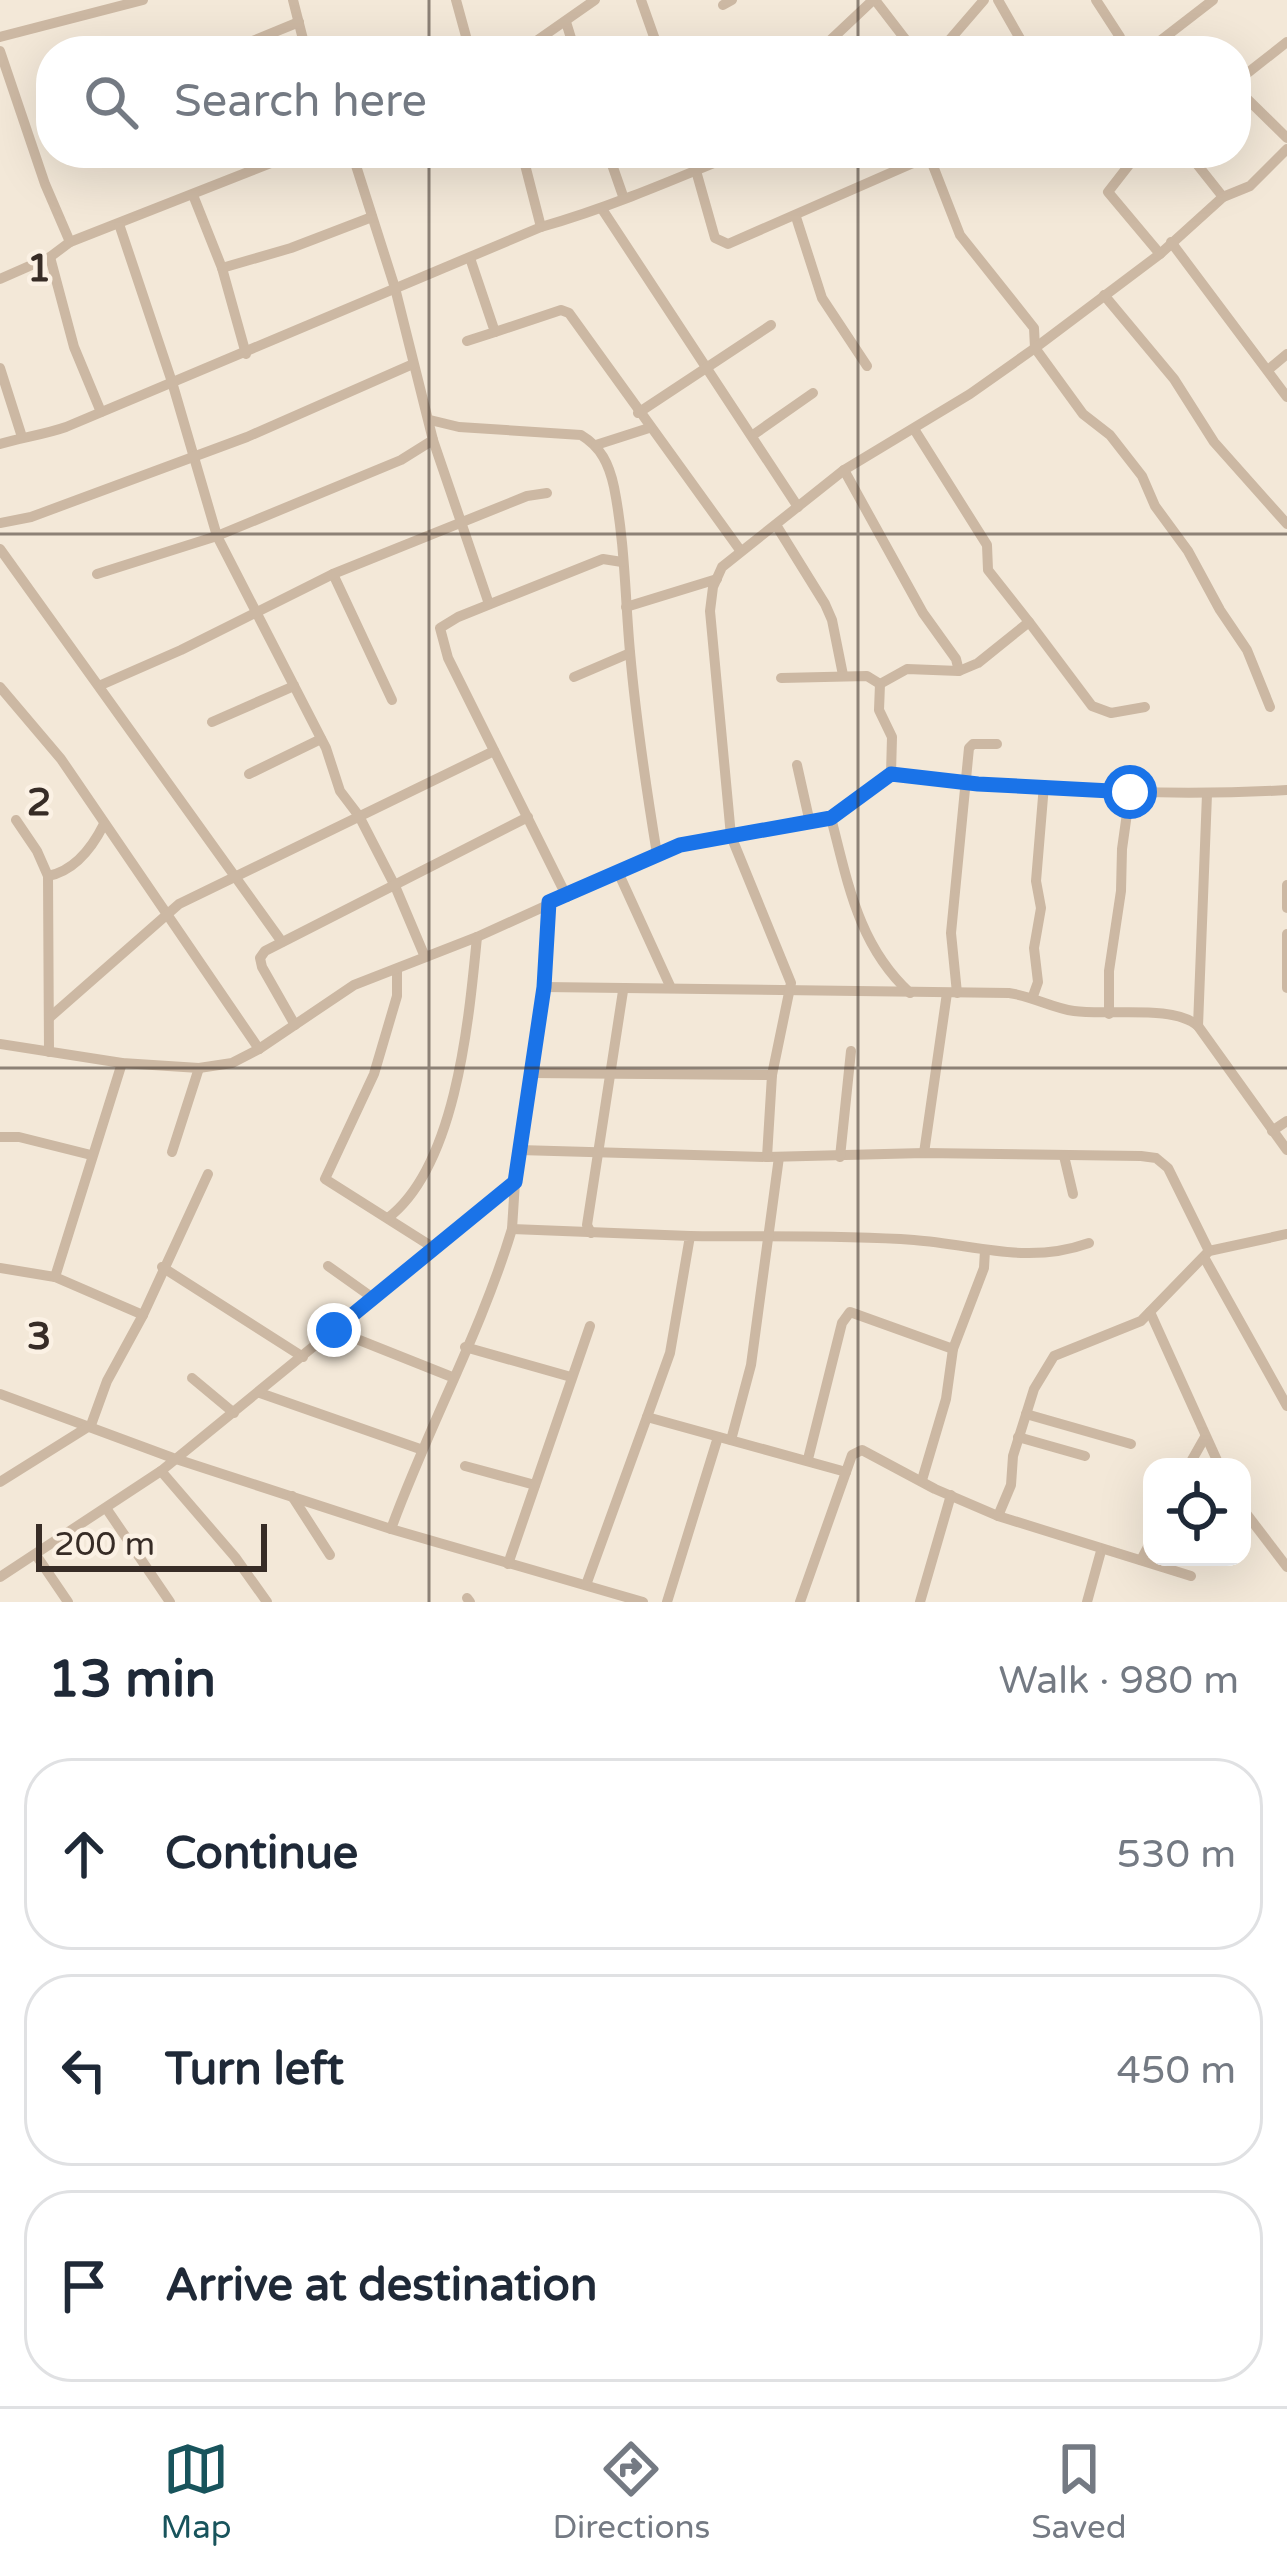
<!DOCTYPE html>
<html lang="en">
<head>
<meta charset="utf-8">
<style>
	:root { --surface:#fff; --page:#f2f2f3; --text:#1f2937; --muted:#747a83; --line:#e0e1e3; --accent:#18545c }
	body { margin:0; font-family:"Varela Round",sans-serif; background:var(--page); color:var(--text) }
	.controls { position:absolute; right:36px; bottom:36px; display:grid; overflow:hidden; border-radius:24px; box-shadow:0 12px 48px #0002 }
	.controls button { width:108px; height:108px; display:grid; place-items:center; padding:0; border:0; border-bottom:3px solid var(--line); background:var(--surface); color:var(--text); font:60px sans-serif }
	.scale { position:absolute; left:36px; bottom:30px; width:231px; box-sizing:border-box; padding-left:12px; border:6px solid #372c26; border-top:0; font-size:33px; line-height:42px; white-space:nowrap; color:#372c26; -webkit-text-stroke:9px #fbf1e4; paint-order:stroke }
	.stop { position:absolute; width:36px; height:36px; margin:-27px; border:9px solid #1a73e8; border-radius:50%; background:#fff }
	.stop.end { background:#1a73e8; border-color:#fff; box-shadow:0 3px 12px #0008 }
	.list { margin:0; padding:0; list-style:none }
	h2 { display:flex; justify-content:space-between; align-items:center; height:156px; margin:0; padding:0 48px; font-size:51px }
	h2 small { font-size:39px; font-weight:400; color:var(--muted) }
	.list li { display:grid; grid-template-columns:78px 1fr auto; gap:36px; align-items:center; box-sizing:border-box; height:192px; margin:0 24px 24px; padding:0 24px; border:3px solid var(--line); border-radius:48px }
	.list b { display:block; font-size:45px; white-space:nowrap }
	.list em { font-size:39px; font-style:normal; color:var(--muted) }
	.icon { flex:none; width:66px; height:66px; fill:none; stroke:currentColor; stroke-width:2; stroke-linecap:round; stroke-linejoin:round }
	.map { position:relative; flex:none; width:1287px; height:1602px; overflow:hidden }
	.search { position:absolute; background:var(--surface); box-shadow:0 12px 48px #0002; left:36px; right:36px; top:36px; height:132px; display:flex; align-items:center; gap:30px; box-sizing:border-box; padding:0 42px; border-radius:48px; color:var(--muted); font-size:45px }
	.sheet { height:804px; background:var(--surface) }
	nav { display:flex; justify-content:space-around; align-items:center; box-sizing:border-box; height:168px; border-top:3px solid var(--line); background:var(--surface); font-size:33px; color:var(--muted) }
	nav a { display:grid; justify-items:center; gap:6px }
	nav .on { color:var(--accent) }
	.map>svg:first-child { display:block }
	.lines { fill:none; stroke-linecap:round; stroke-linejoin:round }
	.minor { stroke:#ccb8a3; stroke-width:10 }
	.route { stroke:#1a73e8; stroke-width:15 }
	.grid { fill:none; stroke:#372c26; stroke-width:3; stroke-opacity:0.55 }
	.grid-label { font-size:39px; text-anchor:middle; font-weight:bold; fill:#372c26; stroke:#fbf1e4; stroke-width:9; stroke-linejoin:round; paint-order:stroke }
</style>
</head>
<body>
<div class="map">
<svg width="1287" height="1602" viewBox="0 0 1287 1602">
	<rect width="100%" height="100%" fill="#f3e8d8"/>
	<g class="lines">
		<!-- minor -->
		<g class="minor">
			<polyline points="293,0 306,51"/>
			<polyline points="456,0 470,51"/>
			<polyline points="641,0 659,51"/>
			<polyline points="875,0 912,48"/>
			<polyline points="998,0 1027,51"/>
			<polyline points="1096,0 1120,37 1124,51"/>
			<polyline points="723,5 732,0"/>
			<polyline points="566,22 575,51"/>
			<polyline points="0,37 143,0"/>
			<polyline points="0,51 45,184 70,242 296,153"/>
			<polyline points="228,51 299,22"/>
			<polyline points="522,51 595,0"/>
			<polyline points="819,51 873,0"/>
			<polyline points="940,51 984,0"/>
			<polyline points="1147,51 1213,0"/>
			<polyline points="1236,82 1287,42"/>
			<polyline points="1236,88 1287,138"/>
			<polyline points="352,153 395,288 433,440 489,604"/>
			<polyline points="522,153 541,227"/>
			<polyline points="608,153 623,196"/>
			<polyline points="691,153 715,238 728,244 936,153"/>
			<polyline points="1007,153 1008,153"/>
			<polyline points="930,158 960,235 1034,328 1035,348 1083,414 1110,435 1142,476 1155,506 1188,551 1220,610 1247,650 1270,707"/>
			<polyline points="1196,163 1223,197"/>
			<polyline points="1129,165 1108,192 1160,254"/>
			<polyline points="193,195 222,268 246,354"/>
			<polyline points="602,209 798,507"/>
			<polyline points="796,217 822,298 867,366"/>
			<polyline points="119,224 172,382 217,536 326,748 340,791 359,816 395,886 425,957"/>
			<polyline points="1171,242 1287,397"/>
			<polyline points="50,257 74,347 101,412"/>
			<polyline points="222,268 291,248 372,217"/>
			<polyline points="0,279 50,257 70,242"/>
			<polyline points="1104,295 1174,379 1214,442 1287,524"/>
			<polyline points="495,332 561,310 569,313 740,550"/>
			<polyline points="467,341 495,332 470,258"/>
			<polyline points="0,368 22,437"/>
			<polyline points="1268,370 1287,354"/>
			<polyline points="638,413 771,325"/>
			<path d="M430 420 459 427 581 435C601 447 609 464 614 487 625 542 625 597 630 652 636 720 646 787 657 854"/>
			<polyline points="753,435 813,393"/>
			<path d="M0 444C23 437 43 435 66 427L541 227C608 208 673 180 738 153"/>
			<polyline points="596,445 649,428"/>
			<polyline points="844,470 923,613 956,659 959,671"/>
			<polyline points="0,523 31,517 247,437 413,364"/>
			<polyline points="776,525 825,604 832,620 843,675"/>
			<polyline points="0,549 282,942"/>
			<polyline points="97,574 217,536 401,460 433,440"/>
			<polyline points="333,574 392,700"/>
			<polyline points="626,607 717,579"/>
			<polyline points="1029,622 1092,706 1111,713 1145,707"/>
			<polyline points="574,677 630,653"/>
			<polyline points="781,678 867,676 880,684"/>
			<polyline points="101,685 181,650 333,574 527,496 547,493"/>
			<polyline points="0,687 61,759 259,1049"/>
			<polyline points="212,722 294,686"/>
			<polyline points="797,765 810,823"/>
			<polyline points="249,774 321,739"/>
			<polyline points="891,774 892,737 879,710 880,684 907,669 959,671 978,663 1029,622 988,570 987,545 914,429"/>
			<path d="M831 818C848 883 858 945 910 993"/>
			<polyline points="16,820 37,851 48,876 49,1052"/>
			<polyline points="618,872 671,988"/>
			<path d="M48 876C74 871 92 848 104 824"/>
			<polyline points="1287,885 1287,908"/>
			<polyline points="567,897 448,658 440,628 458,617 603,559 622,562"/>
			<polyline points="549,902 544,987 515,1182 512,1229 690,1236 670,1353 647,1417 846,1472 852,1455 862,1450 935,1489 998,1516 1011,1485 1013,1456 1034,1389 1054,1356 1141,1321 1209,1251 1287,1234"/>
			<polyline points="1287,934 1287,988"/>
			<polyline points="397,969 397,996 374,1074 325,1179 434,1248"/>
			<path d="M544 987 1009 993C1032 996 1052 1008 1074 1011 1108 1016 1174 1004 1198 1026L1287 1150"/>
			<polyline points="957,993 951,933 969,748 973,744 997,744"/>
			<polyline points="1033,996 1038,982 1034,948 1041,908 1036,881 1044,785"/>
			<polyline points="1109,1014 1109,971 1121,891 1122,849 1130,792"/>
			<polyline points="49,1018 179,904 494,751"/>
			<polyline points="295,1025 262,967 260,958 265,951 528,817"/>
			<polyline points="1198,1026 1207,794"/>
			<path d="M0 1044 122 1063 199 1068 232 1063 259 1049 354 985 477 937 680 845 831 818 891 774C919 773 946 782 973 784 1078 791 1183 796 1287 790"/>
			<polyline points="529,1073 772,1075"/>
			<polyline points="1272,1131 1287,1121"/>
			<polyline points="0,1137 19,1137 91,1155"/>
			<polyline points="519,1150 767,1157 924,1153 1141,1156 1156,1158 1168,1168 1209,1251"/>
			<polyline points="172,1152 199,1068"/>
			<polyline points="924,1153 947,993"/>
			<polyline points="1064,1156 1073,1194"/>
			<polyline points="767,1157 772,1075 791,983 731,836 710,611 713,587 722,567 844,470 970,394 1035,348 1160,254 1223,197 1250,186 1287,149"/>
			<polyline points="840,1157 851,1051"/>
			<path d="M388 1218C457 1165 469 1017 477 937"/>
			<polyline points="591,1233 587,1225 623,991"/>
			<path d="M690 1236C764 1237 840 1235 914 1240 978 1245 1027 1265 1089 1243"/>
			<polyline points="1205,1259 1287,1406"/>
			<polyline points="328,1266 373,1298"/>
			<polyline points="162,1267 303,1357"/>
			<polyline points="0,1268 55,1277 143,1315"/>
			<polyline points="55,1277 122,1063"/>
			<polyline points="1150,1312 1220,1467"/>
			<polyline points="334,1330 452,1377"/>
			<polyline points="465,1347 571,1377"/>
			<polyline points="192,1378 234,1413"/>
			<polyline points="260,1393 420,1449"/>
			<polyline points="0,1394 173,1458 391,1529 643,1602"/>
			<polyline points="1026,1414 1131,1444"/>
			<polyline points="1018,1437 1085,1456"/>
			<polyline points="731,1440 751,1365 779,1157"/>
			<polyline points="808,1459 842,1323 850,1312 953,1349"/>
			<polyline points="465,1466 535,1485"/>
			<polyline points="1188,1467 1205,1437"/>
			<polyline points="161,1471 235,1557 267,1602"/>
			<polyline points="922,1480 946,1399 953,1349 984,1268 985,1250"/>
			<polyline points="0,1482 91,1425 107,1381 143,1315 208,1174"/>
			<polyline points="292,1496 330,1555"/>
			<polyline points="106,1508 170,1602"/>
			<polyline points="1242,1508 1287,1567"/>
			<polyline points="998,1516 1191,1576"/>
			<path d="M391 1529C428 1427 481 1332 512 1229"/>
			<polyline points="36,1555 68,1602"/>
			<polyline points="1141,1560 1152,1539"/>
			<polyline points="508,1564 590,1326"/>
			<polyline points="0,1577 161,1471 515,1182"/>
			<polyline points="586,1585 647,1417"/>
			<polyline points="467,1598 470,1602"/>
			<polyline points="667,1602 718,1437"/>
			<polyline points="800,1602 846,1472"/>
			<polyline points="920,1602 951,1495"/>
			<polyline points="1087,1602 1101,1551"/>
		</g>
	</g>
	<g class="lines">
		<!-- route -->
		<polyline class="route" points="334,1330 515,1182 544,987 549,902 680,845 831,818 891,774 978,784 1130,792"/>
	</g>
	<!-- grid -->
	<path class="grid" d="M429 0V51M858 0V51M429 153V1602M858 153V1602M0 534H1287M0 1068H1287"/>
	<g class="grid-label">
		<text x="39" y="281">1</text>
		<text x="39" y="815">2</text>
		<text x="39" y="1349">3</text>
	</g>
</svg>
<div class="controls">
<button><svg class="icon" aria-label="locate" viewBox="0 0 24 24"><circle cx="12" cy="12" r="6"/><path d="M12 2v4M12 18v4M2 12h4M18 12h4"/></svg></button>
</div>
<div class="scale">200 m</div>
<div class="stop" style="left:1130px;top:792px"></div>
<div class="stop end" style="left:334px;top:1330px"></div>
<div class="search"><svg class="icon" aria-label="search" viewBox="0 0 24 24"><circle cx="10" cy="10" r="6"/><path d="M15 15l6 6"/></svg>Search here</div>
</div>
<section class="sheet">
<h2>13 min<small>Walk · 980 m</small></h2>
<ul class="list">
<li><svg class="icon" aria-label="ahead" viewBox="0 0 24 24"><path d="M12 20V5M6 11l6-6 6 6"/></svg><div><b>Continue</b></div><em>530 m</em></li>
<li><svg class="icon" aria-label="left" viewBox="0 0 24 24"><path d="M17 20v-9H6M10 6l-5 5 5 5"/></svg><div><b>Turn left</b></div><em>450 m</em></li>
<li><svg class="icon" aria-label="arrive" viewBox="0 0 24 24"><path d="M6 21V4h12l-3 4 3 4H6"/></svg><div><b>Arrive at destination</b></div></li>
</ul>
</section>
<nav>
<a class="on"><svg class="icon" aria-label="map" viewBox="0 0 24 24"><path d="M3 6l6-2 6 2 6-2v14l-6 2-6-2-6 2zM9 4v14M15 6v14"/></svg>Map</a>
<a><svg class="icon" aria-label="directions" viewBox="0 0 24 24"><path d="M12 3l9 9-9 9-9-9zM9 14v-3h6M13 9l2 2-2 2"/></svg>Directions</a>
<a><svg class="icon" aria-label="saved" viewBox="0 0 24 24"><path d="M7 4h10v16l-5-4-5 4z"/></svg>Saved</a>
</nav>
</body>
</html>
